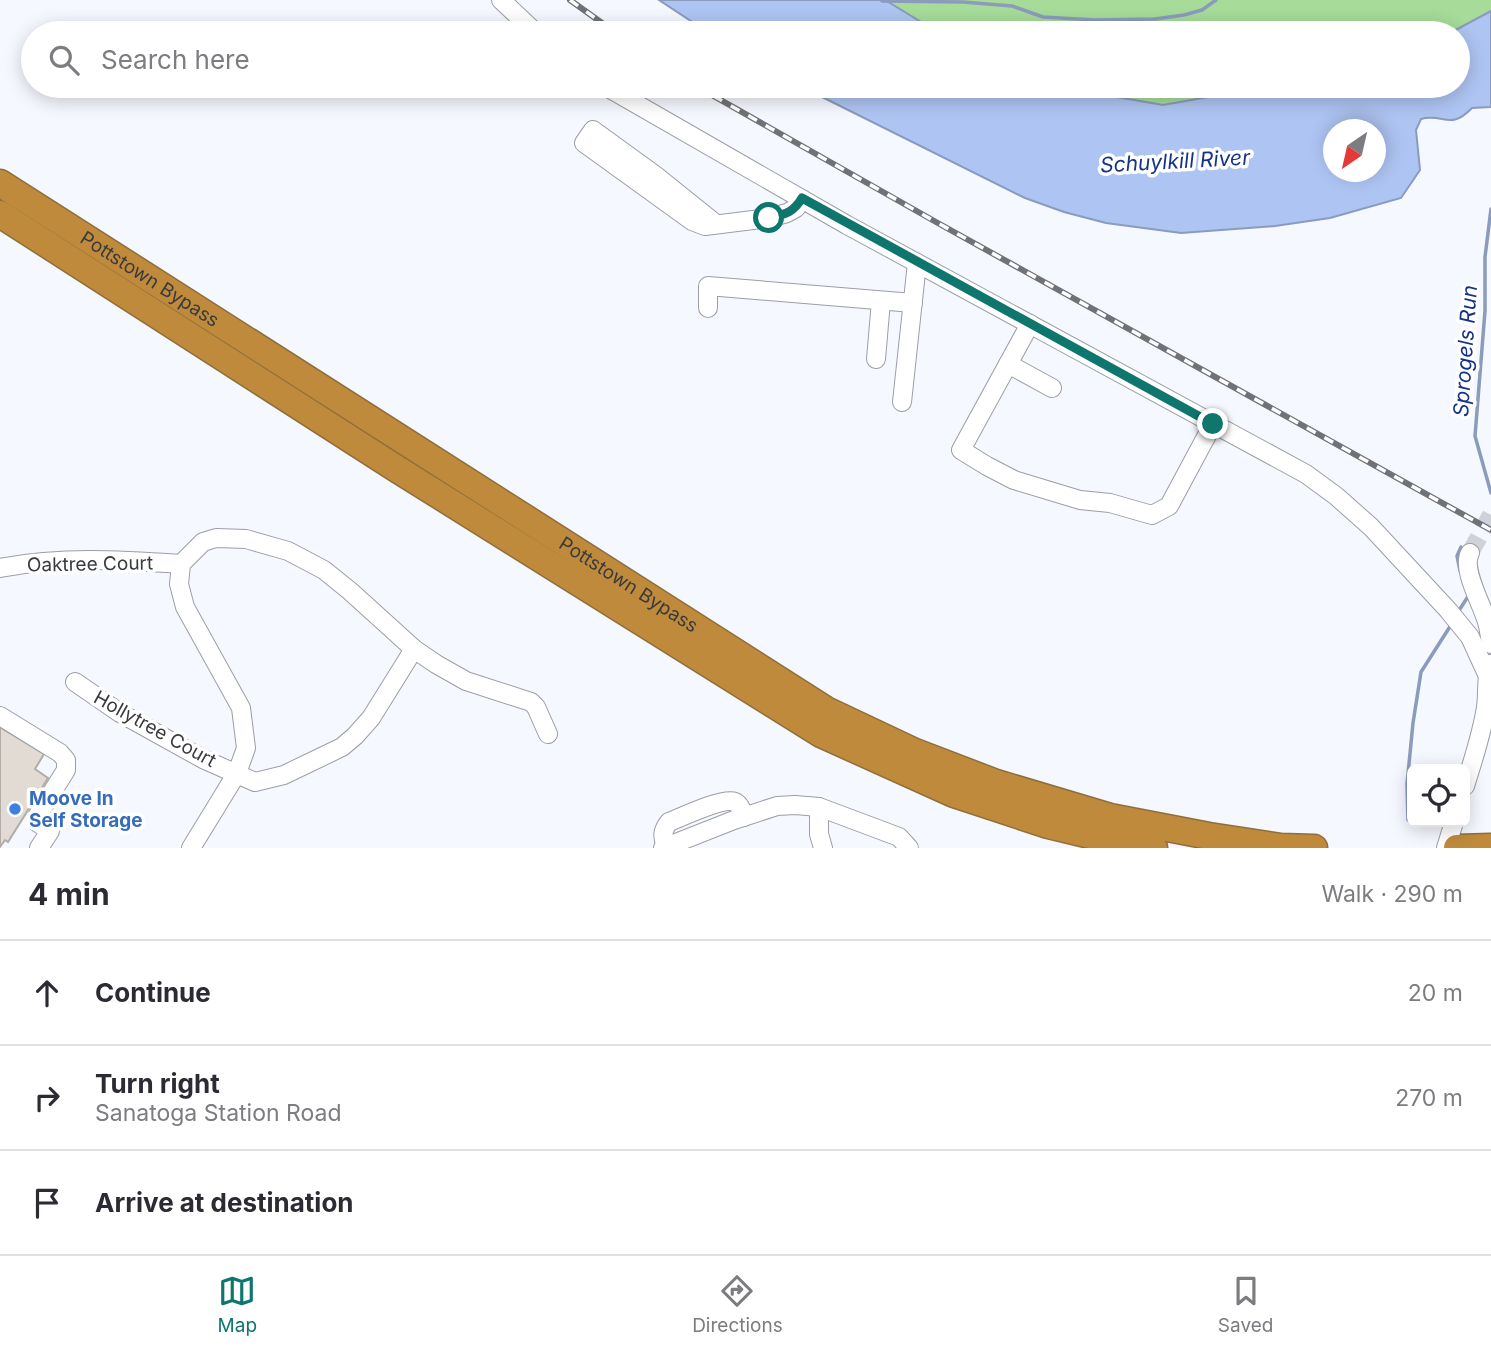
<!DOCTYPE html>
<html lang="en">
<head>
<meta charset="utf-8">
<style>
	:root { --surface:#fff; --page:#f7f7f7; --text:#2b2b33; --muted:#7c7c81; --line:#e1e1e2; --accent:#0f766e }
	body { margin:0; font-family:Inter,sans-serif; background:var(--page); color:var(--text) }
	.controls { position:absolute; right:21px; bottom:21px; display:grid; overflow:hidden; border-radius:10px; box-shadow:0 4px 18px #0003 }
	.controls button { width:63px; height:63px; display:grid; place-items:center; padding:0; border:0; border-bottom:2px solid var(--line); background:var(--surface); color:var(--text); font:35px sans-serif }
	.compass { position:absolute; left:1323px; top:119px; width:63px; height:63px; border-radius:50%; background:var(--surface); box-shadow:0 4px 18px #0003; rotate:214deg }
	.stop { position:absolute; width:21px; height:21px; margin:-16px; border:5px solid #0f766e; border-radius:50%; background:#fff }
	.stop.end { background:#0f766e; border-color:#fff; box-shadow:0 2px 7px #0008 }
	.list { margin:0; padding:0; list-style:none }
	h2 { display:flex; justify-content:space-between; align-items:center; height:91px; margin:0; padding:0 28px; font-size:30px }
	h2 small { font-size:23px; font-weight:400; color:var(--muted) }
	.list li { display:grid; grid-template-columns:46px 1fr auto; gap:21px; align-items:center; box-sizing:border-box; height:105px; padding:0 28px; border-top:2px solid var(--line) }
	.list b { display:block; font-size:26px; white-space:nowrap }
	.list p { margin:0; font-size:23px; white-space:nowrap; color:var(--muted) }
	.list em { font-size:23px; font-style:normal; color:var(--muted) }
	.icon { flex:none; width:38px; height:38px; fill:none; stroke:currentColor; stroke-width:2; stroke-linecap:round; stroke-linejoin:round }
	.map { position:relative; flex:none; width:1491px; height:848px; overflow:hidden }
	.search { position:absolute; background:var(--surface); box-shadow:0 4px 18px #0003; left:21px; right:21px; top:21px; height:77px; display:flex; align-items:center; gap:18px; box-sizing:border-box; padding:0 24px; border-radius:38px; color:var(--muted); font-size:26px }
	.sheet { height:406px; background:var(--surface) }
	nav { display:flex; justify-content:space-around; align-items:center; box-sizing:border-box; height:98px; border-top:2px solid var(--line); background:var(--surface); font-size:19px; color:var(--muted) }
	nav a { display:grid; justify-items:center; gap:4px }
	nav .on { color:var(--accent) }
	.map>svg:first-child { display:block }
	.green { fill:#a6db99 }
	.water { fill:#aec4f2; stroke:#8b9bbc; stroke-width:2; fill-rule:evenodd }
	.lines { fill:none; stroke-linecap:round; stroke-linejoin:round }
	.stream { stroke:#8b9bbc; stroke-width:3.5 }
	.building { fill:#e1dbd4; stroke:#b2ada6; stroke-width:2 }
	.minor-tunnel { stroke:#cfd2d8; stroke-width:18; stroke-dasharray:18 9; stroke-linecap:butt }
	.minor-casing { stroke:#9b9ea5; stroke-width:20 }
	.highway-casing { stroke:#906e3c; stroke-width:29 }
	.minor { stroke:#fff; stroke-width:18 }
	.highway { stroke:#bf8a3b; stroke-width:26 }
	.rail-casing { stroke:#717277; stroke-width:6 }
	.rail { stroke:#fff; stroke-width:3.5; stroke-dasharray:10; stroke-linecap:butt }
	.route { stroke:#0f766e; stroke-width:9 }
	.shop-dot { fill:#3f7fe0; stroke:#fff; stroke-width:2.5 }
	.labels { text-anchor:middle; dominant-baseline:central; stroke-width:7; stroke-linejoin:round; paint-order:stroke }
	.street-label { font-size:19px; fill:#393a3e; stroke:#fff }
	.shop-label { font-size:19px; font-weight:bold; fill:#366cbe; stroke:#fff; text-anchor:start }
	.water-label { font-size:21px; font-style:italic; fill:#143488; stroke:#fff }
</style>
</head>
<body>
<div class="map">
<svg width="1491" height="848" viewBox="0 0 1491 848">
	<rect width="100%" height="100%" fill="#f5f8fe"/>
	<!-- green -->
	<g class="green">
		<polygon points="885,0 1491,0 1491,11 1450,33 939,33"/>
		<polygon points="1072,86 1271,86 1163,105 1094,93"/>
	</g>
	<!-- water -->
	<g class="water">
		<polygon points="659,0 885,0 939,33 709,33"/>
		<path d="M1491 11V107L1472 108C1450 131 1444 113 1421 119L1416 130 1420 170 1401 198 1330 218 1275 226 1181 233 1106 223 1064 212 1025 198 800 86H1072L1094 93 1163 105 1271 86H1458V33H1450ZM1334 130H1376V172H1334Z"/>
	</g>
	<g class="lines">
		<!-- stream -->
		<g class="stream">
			<polyline points="882,1 963,2 1012,6 1043,17 1095,20 1155,19 1184,15 1202,10 1216,0"/>
			<polyline points="1491,493 1475,436 1485,311 1485,257 1491,209"/>
			<polyline points="1460,571 1457,556 1461,547"/>
			<polyline points="1458,612 1469,595"/>
			<polyline points="1408,820 1407,784 1413,723 1421,672 1451,625"/>
		</g>
	</g>
	<!-- building -->
	<polygon class="building" points="0,727 44,754 35,769 48,778 8,842 5,840 0,847"/>
	<g class="lines">
		<!-- minor-tunnel -->
		<polyline class="minor-tunnel" points="1470,553 1491,515"/>
		<!-- minor casing -->
		<g class="minor-casing">
			<g id="minor">
				<polyline points="501,0 536,33"/>
				<polyline points="605,86 847,225 1306,474 1336,496 1371,527 1448,610 1470,637 1487,674"/>
				<polyline points="716,224 655,175 593,130 584,143 692,221 705,226 769,218 787,213 796,208 802,199"/>
				<polyline points="708,308 708,286 913,303"/>
				<polyline points="1030,324 961,450 987,466 1014,480 1080,500 1110,503 1152,515 1169,506 1213,424"/>
				<polyline points="876,359 881,301"/>
				<polyline points="1008,364 1052,388"/>
				<polyline points="902,402 917,263"/>
				<path d="M1470 553C1461 569 1482 604 1487 622 1489 629 1490 637 1491 644"/>
				<path d="M0 568C60 556 121 560 181 564"/>
				<polyline points="75,682 120,713 203,759 255,782 284,775 342,747 355,736 371,718 414,649"/>
				<polyline points="0,716 60,753 66,760 66,770 38,815 38,823 50,831 39,848"/>
				<path d="M1465 786C1473 760 1482 734 1486 707 1488 692 1486 678 1490 664"/>
				<polyline points="819,807 819,834 823,848"/>
				<path d="M666 847C662 836 662 831 669 822 682 817 723 797 735 802 741 805 742 812 744 817"/>
				<polyline points="191,848 237,773 246,748 241,708 185,607 179,584 181,564 203,542 216,538 246,539 288,551 324,570 350,591 414,649 436,664 466,681 531,702 536,707 548,734"/>
				<polyline points="663,848 734,820 777,806 795,805 819,807 899,837 909,848"/>
				<polyline points="1446,848 1454,822"/>
			</g>
		</g>
		<!-- highway casing -->
		<g class="highway-casing">
			<g id="highway">
				<path id="s1" d="M0 183 826 710 915 752 996 783 1110 817 1209 836 1281 847 1314 848"/>
				<polyline points="0,214 397,469 821,734 954,794 1048,825 1111,840 1154,848"/>
				<polyline points="1457,848 1491,847"/>
			</g>
		</g>
		<!-- minor -->
		<use href="#minor" class="minor"/>
		<!-- highway -->
		<use href="#highway" class="highway"/>
		<!-- rail casing -->
		<g class="rail-casing">
			<g id="rail">
				<polyline points="570,0 616,33"/>
				<polyline points="696,86 936,222 1491,530"/>
			</g>
		</g>
		<!-- rail -->
		<use href="#rail" class="rail"/>
	</g>
	<g class="lines">
		<!-- route -->
		<path class="route" d="M769 218C785 214 793 213 802 198L1213 424"/>
	</g>
	<!-- markers -->
	<circle class="shop-dot" cx="15" cy="809" r="7"/>
	<g class="labels">
		<!-- street labels -->
		<g class="street-label">
			<text stroke="none"><textPath href="#s1" startOffset="178">Pottstown Bypass</textPath></text>
			<text transform="translate(90 564) rotate(-1)">Oaktree Court</text>
			<text stroke="none"><textPath href="#s1" startOffset="746">Pottstown Bypass</textPath></text>
			<text transform="translate(155 729) rotate(29)">Hollytree Court</text>
		</g>
		<!-- shop labels -->
		<g class="shop-label">
			<text x="29" y="798">Moove In<tspan x="29" dy="22">Self Storage</tspan></text>
		</g>
		<!-- water labels -->
		<g class="water-label">
			<text transform="translate(1175 161) rotate(-3)">Schuylkill River</text>
			<text transform="translate(1465 351) rotate(-86)">Sprogels Run</text>
		</g>
	</g>
</svg>
<div class="controls">
<button><svg class="icon" aria-label="locate" viewBox="0 0 24 24"><circle cx="12" cy="12" r="6"/><path d="M12 2v4M12 18v4M2 12h4M18 12h4"/></svg></button>
</div>
<svg class="compass" viewBox="-18 -18 36 36"><path d="M0-13l5 13h-10z" fill="#e53935"/><path d="M0 13l5-13h-10z" fill="#7c7c81"/></svg>
<div class="stop" style="left:769px;top:218px"></div>
<div class="stop end" style="left:1213px;top:424px"></div>
<div class="search"><svg class="icon" aria-label="search" viewBox="0 0 24 24"><circle cx="10" cy="10" r="6"/><path d="M15 15l6 6"/></svg>Search here</div>
</div>
<section class="sheet">
<h2>4 min<small>Walk · 290 m</small></h2>
<ul class="list">
<li><svg class="icon" aria-label="ahead" viewBox="0 0 24 24"><path d="M12 20V5M6 11l6-6 6 6"/></svg><div><b>Continue</b></div><em>20 m</em></li>
<li><svg class="icon" aria-label="right" viewBox="0 0 24 24"><path d="M7 20v-9h11M14 6l5 5-5 5"/></svg><div><b>Turn right</b><p>Sanatoga Station Road</p></div><em>270 m</em></li>
<li><svg class="icon" aria-label="arrive" viewBox="0 0 24 24"><path d="M6 21V4h12l-3 4 3 4H6"/></svg><div><b>Arrive at destination</b></div></li>
</ul>
</section>
<nav>
<a class="on"><svg class="icon" aria-label="map" viewBox="0 0 24 24"><path d="M3 6l6-2 6 2 6-2v14l-6 2-6-2-6 2zM9 4v14M15 6v14"/></svg>Map</a>
<a><svg class="icon" aria-label="directions" viewBox="0 0 24 24"><path d="M12 3l9 9-9 9-9-9zM9 14v-3h6M13 9l2 2-2 2"/></svg>Directions</a>
<a><svg class="icon" aria-label="saved" viewBox="0 0 24 24"><path d="M7 4h10v16l-5-4-5 4z"/></svg>Saved</a>
</nav>
</body>
</html>
